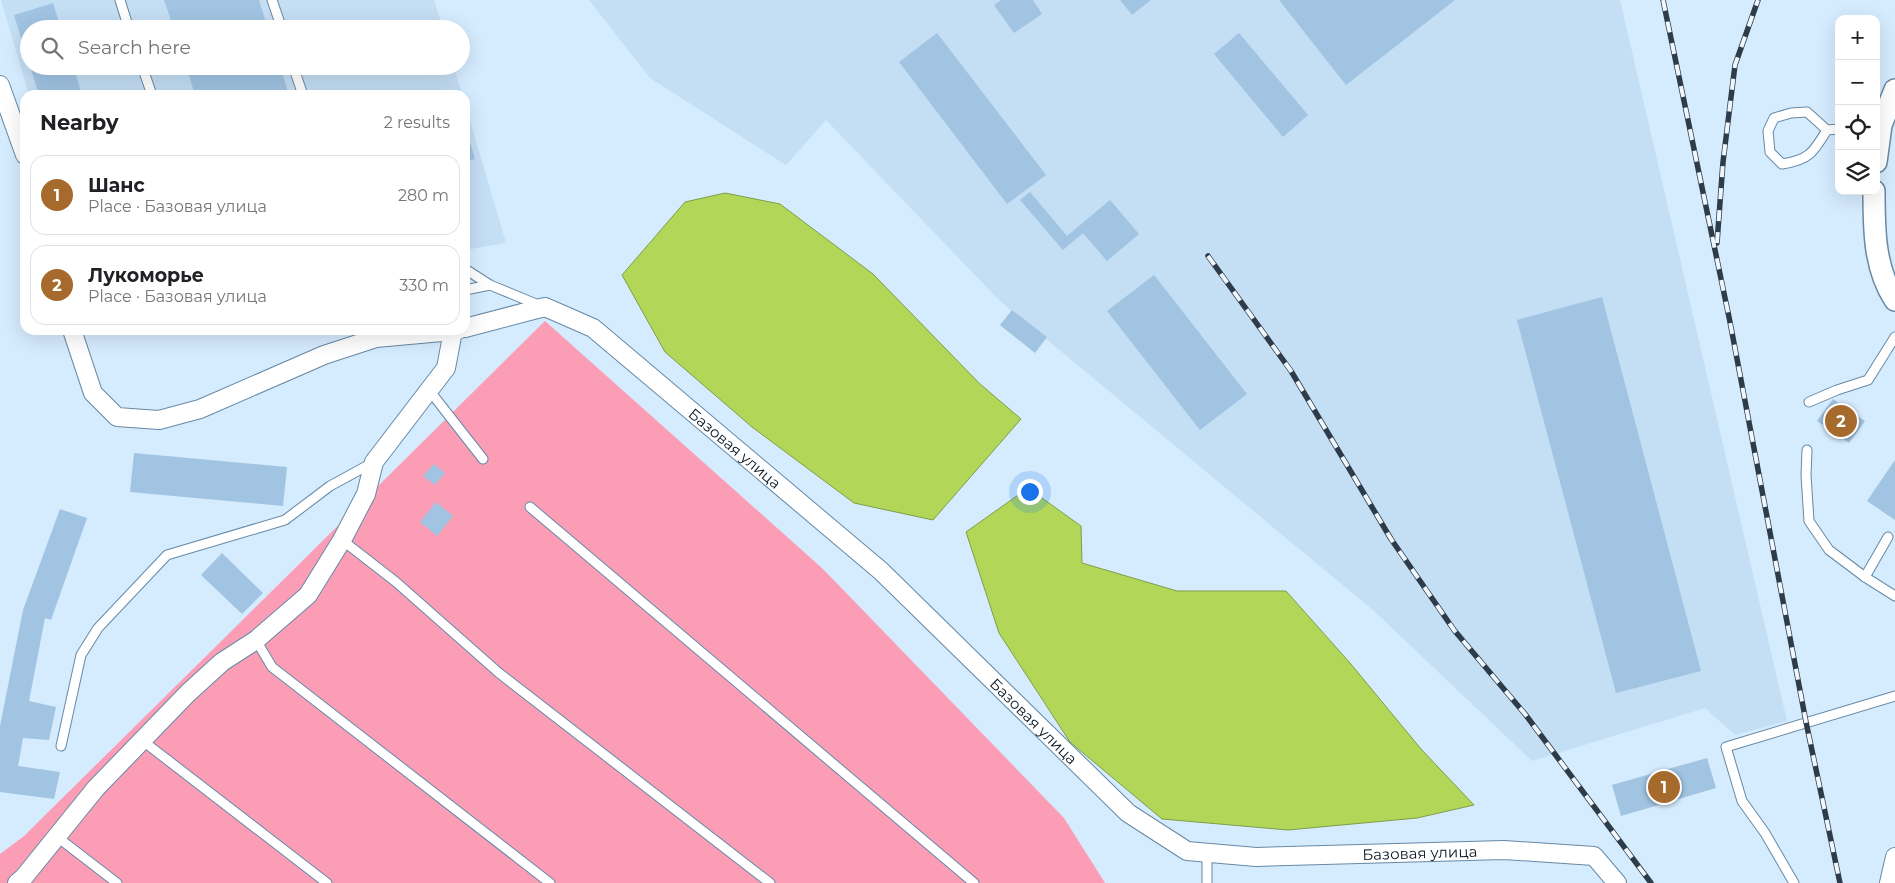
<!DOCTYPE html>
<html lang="en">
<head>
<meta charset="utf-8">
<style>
	:root { --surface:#fff; --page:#f6f6f6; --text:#202124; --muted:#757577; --line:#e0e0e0; --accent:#a66a2c }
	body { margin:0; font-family:Montserrat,sans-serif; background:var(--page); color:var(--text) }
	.controls { position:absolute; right:15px; top:15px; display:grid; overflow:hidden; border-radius:10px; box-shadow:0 5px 20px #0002 }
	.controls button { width:45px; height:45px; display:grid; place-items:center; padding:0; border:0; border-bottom:1px solid var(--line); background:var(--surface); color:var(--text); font:25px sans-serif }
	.you { position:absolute; left:1029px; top:491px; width:18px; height:18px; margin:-12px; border:4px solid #fff; border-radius:50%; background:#1a73e8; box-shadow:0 0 0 8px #1a73e833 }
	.badge { display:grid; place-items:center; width:32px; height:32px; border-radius:50%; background:var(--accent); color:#fff; font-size:16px; font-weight:700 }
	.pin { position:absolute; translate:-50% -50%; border:2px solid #fff; box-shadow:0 1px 5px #0006 }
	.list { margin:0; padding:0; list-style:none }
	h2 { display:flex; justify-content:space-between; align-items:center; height:65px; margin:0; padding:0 20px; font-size:21px }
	h2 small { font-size:16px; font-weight:400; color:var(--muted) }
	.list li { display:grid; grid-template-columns:32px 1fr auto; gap:15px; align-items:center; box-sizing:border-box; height:80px; margin:0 10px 10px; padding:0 10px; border:1px solid var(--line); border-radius:15px }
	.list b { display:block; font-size:19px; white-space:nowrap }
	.list p { margin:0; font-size:16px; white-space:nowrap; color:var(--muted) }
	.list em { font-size:16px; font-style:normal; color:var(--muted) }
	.icon { flex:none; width:28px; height:28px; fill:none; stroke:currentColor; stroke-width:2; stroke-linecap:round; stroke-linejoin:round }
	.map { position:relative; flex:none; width:1895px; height:883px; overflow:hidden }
	.search { position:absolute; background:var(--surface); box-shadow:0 5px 20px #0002; left:20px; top:20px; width:450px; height:55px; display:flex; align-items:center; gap:12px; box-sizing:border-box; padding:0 18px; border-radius:28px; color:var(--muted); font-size:19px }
	.panel { position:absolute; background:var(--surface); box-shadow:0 5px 20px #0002; left:20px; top:90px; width:450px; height:245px; border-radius:15px }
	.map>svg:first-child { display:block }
	.built { fill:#c4def4 }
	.green { fill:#fc9db6 }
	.water { fill:#b2d758; stroke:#7f9d48 }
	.building { fill:#a0c4e2 }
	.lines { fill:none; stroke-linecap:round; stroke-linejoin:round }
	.service-casing { stroke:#6689a5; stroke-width:11 }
	.minor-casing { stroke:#6689a5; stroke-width:20 }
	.tertiary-casing { stroke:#6689a5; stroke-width:24 }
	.service { stroke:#fff; stroke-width:9 }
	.minor { stroke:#fff; stroke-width:18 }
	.tertiary { stroke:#fff; stroke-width:21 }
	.rail-casing { stroke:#2e3c49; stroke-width:5.5 }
	.rail { stroke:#eff6fc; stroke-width:4; stroke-dasharray:11; stroke-linecap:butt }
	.labels { text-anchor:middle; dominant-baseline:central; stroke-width:4; stroke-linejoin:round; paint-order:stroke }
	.street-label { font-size:15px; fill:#091621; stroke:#eff6fc }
</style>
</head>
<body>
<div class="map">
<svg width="1895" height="883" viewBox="0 0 1895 883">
	<rect width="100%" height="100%" fill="#d5ebfe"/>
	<!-- built -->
	<g class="built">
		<polygon points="1,0 434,0 443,29 29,29 29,66 454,66 462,95 29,95"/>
		<polygon points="589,0 1620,0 1787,721 1735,735 1705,708 1532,761 1373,610 999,300 826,120 786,165 650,78"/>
		<polygon points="465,104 506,243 465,250"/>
	</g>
	<!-- green -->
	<polygon class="green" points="545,321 823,569 1064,818 1105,883 0,883 0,854 24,836"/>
	<!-- water -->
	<g class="water">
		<polygon points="725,193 780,204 873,274 979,383 1021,419 933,520 854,503 752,427 665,352 622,275 685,202"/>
		<polygon points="1028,488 1081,526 1082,563 1177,591 1286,591 1350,663 1421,749 1474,805 1417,818 1288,830 1162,819 1070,742 999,633 966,532"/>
	</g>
	<!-- building -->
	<g class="building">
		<polygon points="164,0 259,0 268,29 174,29"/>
		<polygon points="1001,0 1033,0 1042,14 1014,33 994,5"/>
		<polygon points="1120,0 1151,0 1132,15"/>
		<polygon points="1279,0 1455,0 1346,85"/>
		<polygon points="53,3 61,29 29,29 28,60 14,15"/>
		<polygon points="937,33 1046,175 1007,204 899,62"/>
		<polygon points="1239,33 1308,115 1283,137 1214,54"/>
		<polygon points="30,66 73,66 82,95 39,95"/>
		<polygon points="186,66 280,66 289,95 195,95"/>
		<polygon points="465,125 475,159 465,162"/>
		<polygon points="1030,192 1067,236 1110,200 1139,234 1107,261 1083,233 1063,250 1020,200"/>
		<polygon points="1154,275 1247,394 1200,430 1107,311"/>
		<polygon points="1602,297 1701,671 1616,693 1517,320"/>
		<polygon points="1012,310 1047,337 1035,353 1000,325"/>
		<polygon points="1833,399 1865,421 1849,443 1817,421"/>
		<polygon points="134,453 287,467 283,506 130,492"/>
		<polygon points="1895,460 1895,520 1867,501"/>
		<polygon points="434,464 445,473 435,485 423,476"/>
		<polygon points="436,502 453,516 437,536 420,522"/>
		<polygon points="60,509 87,518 51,620 45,618 29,701 56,707 49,740 23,738 18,766 60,772 54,799 0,792 0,726 23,610"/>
		<polygon points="222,553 263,593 242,614 201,575"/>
		<polygon points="1707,758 1716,788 1621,816 1612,785"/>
	</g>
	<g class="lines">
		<!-- service casing -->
		<g class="service-casing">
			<g id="service">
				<polyline points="120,0 129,29"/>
				<polyline points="272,0 282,29"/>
				<polyline points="142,66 152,95"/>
				<polyline points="293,66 303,95"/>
				<path d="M1827 130C1813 153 1809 160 1782 164L1770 152 1768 131 1774 118 1791 113 1807 112 1827 130 1839 129"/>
				<polyline points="465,269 490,285 541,306"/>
				<polyline points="465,290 490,285"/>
				<polyline points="429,390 483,459"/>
				<polyline points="1809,402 1837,390 1868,380 1895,337"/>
				<polyline points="1807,450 1806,475 1809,521 1829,550 1865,577 1895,596"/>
				<polyline points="530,507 974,883"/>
				<polyline points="342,540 396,582 499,673 770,883"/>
				<polyline points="1865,577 1888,537"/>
				<polyline points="256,640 272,667 550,883"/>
				<polyline points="143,741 327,883"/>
				<polyline points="61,746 81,655 98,628 167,555 285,520 330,486 374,462"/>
				<polyline points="56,836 117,883"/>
				<polyline points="1207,883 1207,853"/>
				<polyline points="1794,883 1765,833 1742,801 1726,747 1895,696"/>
			</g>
		</g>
		<!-- minor casing -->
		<g class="minor-casing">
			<g id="minor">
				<polyline points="0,85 25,155"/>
				<path id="s1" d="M465 328 545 307 593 328 881 571 1128 813 1187 851 1256 857 1504 850 1594 856 1617 883"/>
				<polyline points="72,330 93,393 117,417 159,420 200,409 324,355 376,338 453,331"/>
				<polyline points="17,883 24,877 96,788 188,693 222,662 256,640 308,595 342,540 366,494 374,462 446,368 453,331 458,330"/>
				<polyline points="1889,883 1895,857"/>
			</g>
		</g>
		<!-- tertiary casing -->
		<g class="tertiary-casing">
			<g id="tertiary">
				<polyline points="1876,162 1881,125 1895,90"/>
				<path d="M1874 191C1874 229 1874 268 1895 300"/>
			</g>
		</g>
		<!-- service -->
		<use href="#service" class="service"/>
		<!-- minor -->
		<use href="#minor" class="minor"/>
		<!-- tertiary -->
		<use href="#tertiary" class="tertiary"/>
		<!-- rail casing -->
		<g class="rail-casing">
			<g id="rail">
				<polyline points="1663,0 1730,322 1806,722 1840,883"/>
				<polyline points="1717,243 1723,162 1735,65 1758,0"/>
				<polyline points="1208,256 1291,371 1391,539 1454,630 1525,714 1651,883"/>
			</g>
		</g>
		<!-- rail -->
		<use href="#rail" class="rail"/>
	</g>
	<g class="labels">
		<!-- street labels -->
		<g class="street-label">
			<text stroke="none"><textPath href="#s1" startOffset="321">Базовая улица</textPath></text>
			<text stroke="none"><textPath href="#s1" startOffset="726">Базовая улица</textPath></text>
			<text stroke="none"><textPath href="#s1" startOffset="1161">Базовая улица</textPath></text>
		</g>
	</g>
</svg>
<div class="controls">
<button>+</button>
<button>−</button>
<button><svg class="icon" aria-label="locate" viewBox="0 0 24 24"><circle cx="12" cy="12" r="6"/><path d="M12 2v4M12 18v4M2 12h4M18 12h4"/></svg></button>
<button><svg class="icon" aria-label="layers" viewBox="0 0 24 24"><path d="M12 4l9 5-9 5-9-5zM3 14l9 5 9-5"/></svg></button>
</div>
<div class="you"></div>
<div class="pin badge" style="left:1664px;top:787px">1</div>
<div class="pin badge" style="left:1841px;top:421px">2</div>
<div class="search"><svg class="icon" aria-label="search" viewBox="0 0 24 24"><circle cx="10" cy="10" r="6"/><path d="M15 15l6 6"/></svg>Search here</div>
<section class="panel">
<h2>Nearby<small>2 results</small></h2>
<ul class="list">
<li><span class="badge">1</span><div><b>Шанс</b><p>Place · Базовая улица</p></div><em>280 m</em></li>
<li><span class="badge">2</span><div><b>Лукоморье</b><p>Place · Базовая улица</p></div><em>330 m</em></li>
</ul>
</section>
</div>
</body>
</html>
